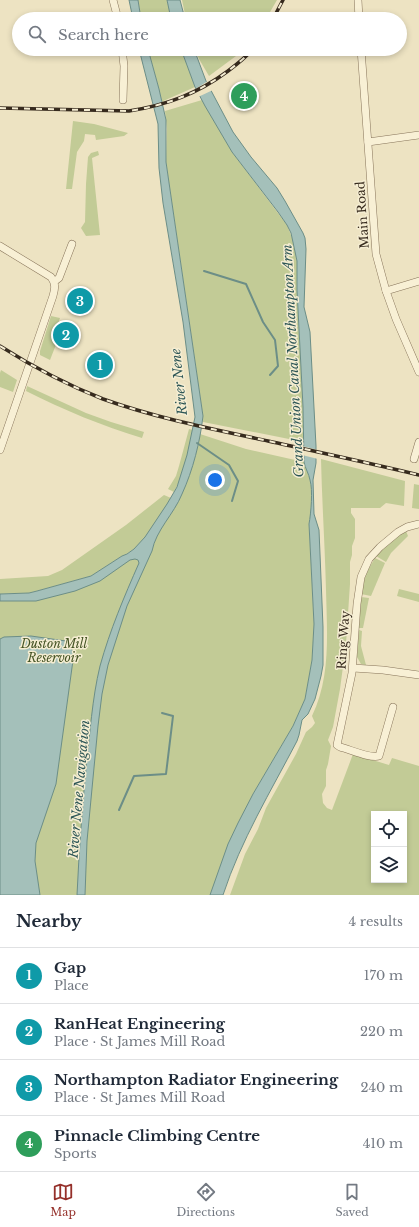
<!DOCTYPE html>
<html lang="en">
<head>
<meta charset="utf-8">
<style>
	:root { --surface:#fff; --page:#f2f2f3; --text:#1f2937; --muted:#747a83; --line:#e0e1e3; --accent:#95302a }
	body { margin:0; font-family:"Libre Baskerville",serif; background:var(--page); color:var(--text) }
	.controls { position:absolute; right:12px; bottom:12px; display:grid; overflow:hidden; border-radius:0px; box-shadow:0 2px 6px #0003 }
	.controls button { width:36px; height:36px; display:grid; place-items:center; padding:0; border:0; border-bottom:1px solid var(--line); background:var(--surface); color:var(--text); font:20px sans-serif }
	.you { position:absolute; left:215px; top:480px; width:14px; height:14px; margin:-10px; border:3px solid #fff; border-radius:50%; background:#1a73e8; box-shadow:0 0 0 6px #1a73e833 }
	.badge { display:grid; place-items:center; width:26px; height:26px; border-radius:50%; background:var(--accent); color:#fff; font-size:13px; font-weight:700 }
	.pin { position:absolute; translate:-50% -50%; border:2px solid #fff; box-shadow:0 1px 4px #0006 }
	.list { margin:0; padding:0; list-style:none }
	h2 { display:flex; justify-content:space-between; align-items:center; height:52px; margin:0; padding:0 16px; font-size:17px }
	h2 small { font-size:13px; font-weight:400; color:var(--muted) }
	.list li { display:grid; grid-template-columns:26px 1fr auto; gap:12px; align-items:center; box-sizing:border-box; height:56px; padding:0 16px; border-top:1px solid var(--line) }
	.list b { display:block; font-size:15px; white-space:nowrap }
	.list p { margin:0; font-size:13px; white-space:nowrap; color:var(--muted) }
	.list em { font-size:13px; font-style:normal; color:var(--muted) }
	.icon { flex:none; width:22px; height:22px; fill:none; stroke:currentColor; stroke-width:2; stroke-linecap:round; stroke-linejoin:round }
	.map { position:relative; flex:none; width:419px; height:895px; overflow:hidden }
	.search { position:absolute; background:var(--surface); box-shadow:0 2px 6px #0003; left:12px; right:12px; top:12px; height:44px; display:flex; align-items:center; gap:10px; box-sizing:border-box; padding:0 14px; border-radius:22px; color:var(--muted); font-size:15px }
	.sheet { height:276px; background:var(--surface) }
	nav { display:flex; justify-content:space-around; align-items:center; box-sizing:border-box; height:56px; border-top:1px solid var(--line); background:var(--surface); font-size:11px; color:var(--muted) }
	nav a { display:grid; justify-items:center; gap:2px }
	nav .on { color:var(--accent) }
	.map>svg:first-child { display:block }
	.green { fill:#c2cb96; fill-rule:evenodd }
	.water { fill:#a4c0ba; stroke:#6c8e87 }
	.pier { fill:#ede3c2 }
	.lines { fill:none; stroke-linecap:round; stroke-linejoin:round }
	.stream { stroke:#6c8e87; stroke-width:2 }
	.minor-casing { stroke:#87745a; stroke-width:8 }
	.minor { stroke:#f8f0d5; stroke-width:7 }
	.rail-casing { stroke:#372b1e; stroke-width:3.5 }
	.rail { stroke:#f5edd2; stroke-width:2; stroke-dasharray:6; stroke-linecap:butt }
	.labels { text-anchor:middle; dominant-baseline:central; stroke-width:3; stroke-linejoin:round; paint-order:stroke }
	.street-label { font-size:12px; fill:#372b1e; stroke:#f5edd2 }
	.park-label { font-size:12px; font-style:italic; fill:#445324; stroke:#f5edd2 }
	.water-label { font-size:13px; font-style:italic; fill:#2d5656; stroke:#f5edd2 }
</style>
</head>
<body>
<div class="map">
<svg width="419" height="895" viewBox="0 0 419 895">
	<rect width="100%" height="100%" fill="#ede3c2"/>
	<!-- green -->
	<g class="green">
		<polygon points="138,0 167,0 171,19 141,19"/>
		<polygon points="182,0 277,0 266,19 186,19"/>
		<polygon points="148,49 181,49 195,87 161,102 159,89"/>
		<polygon points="195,49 242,49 236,56 209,76 199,59"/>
		<polygon points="202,100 232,152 287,225 294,243 297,261 297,290 303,407 304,442 203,422 203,416 166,162 167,129 165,111"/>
		<polygon points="73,121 94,124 128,133 124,136 96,140 95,135 85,134 84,141 77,152 72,189 66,189"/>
		<polygon points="98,151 99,155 92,158 100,235 86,236 81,228 85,222 86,184 88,157 91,153"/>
		<polygon points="51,316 60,318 52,340 57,342 50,360 40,355 40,351"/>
		<polygon points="1,370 17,380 13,392 0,387 0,373"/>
		<path d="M27 386 86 413 111 422 144 432 142 438C102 426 64 410 26 391Z"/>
		<path d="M189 429 193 430C189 450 184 474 174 492L168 489 176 476 179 466Z"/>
		<path d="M200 434 246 449 304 462C306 469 310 476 312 483 314 493 311 513 309 524L314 624 312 660 305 699 293 726 253 794 216 895H0V597H29L82 584 144 549 170 508 195 458Z"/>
		<path d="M321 459 405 481 404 506 386 503 380 508H351V513L355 519V538L352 546V555L350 562V584L346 644 340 689 333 727 328 740 331 746 328 764 326 770V786L322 794 323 803 327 808 332 810 353 754 389 765 392 758 419 766V895H230L245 854 258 829 266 808 296 754 306 732 312 727 315 723 312 716C331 677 327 633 326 590 325 547 322 503 321 459ZM374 814H404V880H374Z"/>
		<polygon points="414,484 419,485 419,509 412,508"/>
		<path d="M164 495 171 498C161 516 142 549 122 556L91 576 37 591 29 593 0 594V579L48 576 62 570 126 525Z"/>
		<path d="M406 531 408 536 391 553 386 562 376 556C385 546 395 538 406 531Z"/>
		<polygon points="375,558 385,563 371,596 361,594 366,573"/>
		<polygon points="399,589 419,594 419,602 397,596"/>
		<polygon points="361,597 369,598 363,628 359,628"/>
		<polygon points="359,630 362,631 361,646 366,665 361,664 357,657"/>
	</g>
	<!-- water -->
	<g class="water">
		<polygon points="129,0 138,0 141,19 133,19"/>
		<polygon points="167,0 180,0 185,19 171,19"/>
		<path d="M139 49H148L159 89 166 120V162L203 416C200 442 193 470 182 494 174 514 156 530 152 551L127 606 108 665 102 694 98 726 87 841 85 895H77C79 852 82 810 86 768 90 734 92 699 100 666 110 630 124 597 139 563L138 560 135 559 130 560 100 581 75 591 36 601H0V594L29 593 37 591 91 576 122 556 127 554 134 549 145 537 167 504 177 487 187 455 195 417 183 322 163 203 159 168 158 124Z"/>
		<path d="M181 49H194L206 81 233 132 251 157 277 188 285 201 303 233 305 238 306 249 304 307 310 332 316 446V463L313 480 314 514 319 530 323 627V665L321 676 315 699 308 714 302 720 299 735 297 741C271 791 241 840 223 895H210L228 844 238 823 253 794 293 726 305 699 312 660 314 624 309 524C311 513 313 490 310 480 309 474 305 468 304 462L303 407 297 290V261L291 233 287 225 278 212 232 152 205 106 195 87Z"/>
		<polygon points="31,636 66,641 74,653 56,784 36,843 35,861 40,895 0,895 0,639 4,637"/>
	</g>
	<!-- pier -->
	<g class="pier">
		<polygon points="208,81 213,90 198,97 194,90"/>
		<polygon points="302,446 318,450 318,459 302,455"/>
	</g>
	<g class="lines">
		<!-- stream -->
		<g class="stream">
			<polyline points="204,271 246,284 263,322 275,340 278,366 270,375"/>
			<polyline points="197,443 229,465 238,481 232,501"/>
			<polyline points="119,810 134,776 166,774 173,716 162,713"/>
		</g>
		<!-- minor casing -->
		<g class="minor-casing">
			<g id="minor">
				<polyline points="113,0 118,19"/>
				<polyline points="358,0 359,19"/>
				<polyline points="122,49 124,66 123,100"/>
				<polyline points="361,49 376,254 386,291 396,319 419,372"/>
				<polyline points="368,142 419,135"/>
				<path d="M0 246 51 277C56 284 55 289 53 296L0 450"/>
				<polyline points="55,281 59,278 72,244"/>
				<polyline points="386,291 419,281"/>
				<polyline points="414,459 419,442"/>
				<polyline points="353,668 383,670 419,675"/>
				<path d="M393 707 379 756C371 759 349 749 340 747L337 745 352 673 357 604 361 577 369 559 380 547 398 532 407 527 419 524"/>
			</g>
		</g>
		<!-- minor -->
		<use href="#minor" class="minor"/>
		<!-- rail casing -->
		<g class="rail-casing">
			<g id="rail">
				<polyline points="273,19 283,0"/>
				<path d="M0 108 129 111C167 105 197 94 228 71 236 65 246 57 253 49"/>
				<path d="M0 346C33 367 67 385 103 399 156 418 212 429 268 441 318 452 369 463 419 475"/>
			</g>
		</g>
		<!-- rail -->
		<use href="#rail" class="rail"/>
	</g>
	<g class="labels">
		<!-- street labels -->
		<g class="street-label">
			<text transform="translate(362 215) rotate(-94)">Main Road</text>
			<text transform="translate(343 640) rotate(-86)">Ring Way</text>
		</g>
		<!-- park labels -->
		<g class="park-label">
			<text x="54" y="643">Duston Mill<tspan x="54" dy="14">Reservoir</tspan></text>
		</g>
		<!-- water labels -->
		<g class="water-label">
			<text transform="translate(293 361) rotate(-93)">Grand Union Canal Northampton Arm</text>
			<text transform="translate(179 382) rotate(-96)">River Nene</text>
			<text transform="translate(79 789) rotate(-85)">River Nene Navigation</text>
		</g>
	</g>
</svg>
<div class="controls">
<button><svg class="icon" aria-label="locate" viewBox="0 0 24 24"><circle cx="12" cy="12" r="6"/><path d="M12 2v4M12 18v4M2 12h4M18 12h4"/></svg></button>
<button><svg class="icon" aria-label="layers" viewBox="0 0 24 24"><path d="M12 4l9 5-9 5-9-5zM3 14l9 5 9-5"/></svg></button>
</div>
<div class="you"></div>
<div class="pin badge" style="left:100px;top:365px;background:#0f9aa8">1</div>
<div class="pin badge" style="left:66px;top:335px;background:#0f9aa8">2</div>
<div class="pin badge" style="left:80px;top:301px;background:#0f9aa8">3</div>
<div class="pin badge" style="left:244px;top:96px;background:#2e9e5b">4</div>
<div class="search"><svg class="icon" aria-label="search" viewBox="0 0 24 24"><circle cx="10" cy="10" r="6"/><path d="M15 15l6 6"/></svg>Search here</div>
</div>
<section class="sheet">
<h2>Nearby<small>4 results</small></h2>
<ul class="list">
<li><span class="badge" style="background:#0f9aa8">1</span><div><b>Gap</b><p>Place</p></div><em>170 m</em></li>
<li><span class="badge" style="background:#0f9aa8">2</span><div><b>RanHeat Engineering</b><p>Place · St James Mill Road</p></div><em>220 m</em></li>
<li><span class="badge" style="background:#0f9aa8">3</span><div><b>Northampton Radiator Engineering</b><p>Place · St James Mill Road</p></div><em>240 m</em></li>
<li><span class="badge" style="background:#2e9e5b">4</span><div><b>Pinnacle Climbing Centre</b><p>Sports</p></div><em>410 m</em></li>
</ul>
</section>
<nav>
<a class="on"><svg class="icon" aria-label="map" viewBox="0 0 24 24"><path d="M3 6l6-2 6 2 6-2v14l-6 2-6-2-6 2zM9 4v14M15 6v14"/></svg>Map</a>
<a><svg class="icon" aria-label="directions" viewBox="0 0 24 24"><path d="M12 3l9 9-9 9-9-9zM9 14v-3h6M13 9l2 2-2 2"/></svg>Directions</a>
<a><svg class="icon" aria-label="saved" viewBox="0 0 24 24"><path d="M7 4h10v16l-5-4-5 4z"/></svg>Saved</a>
</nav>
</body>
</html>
